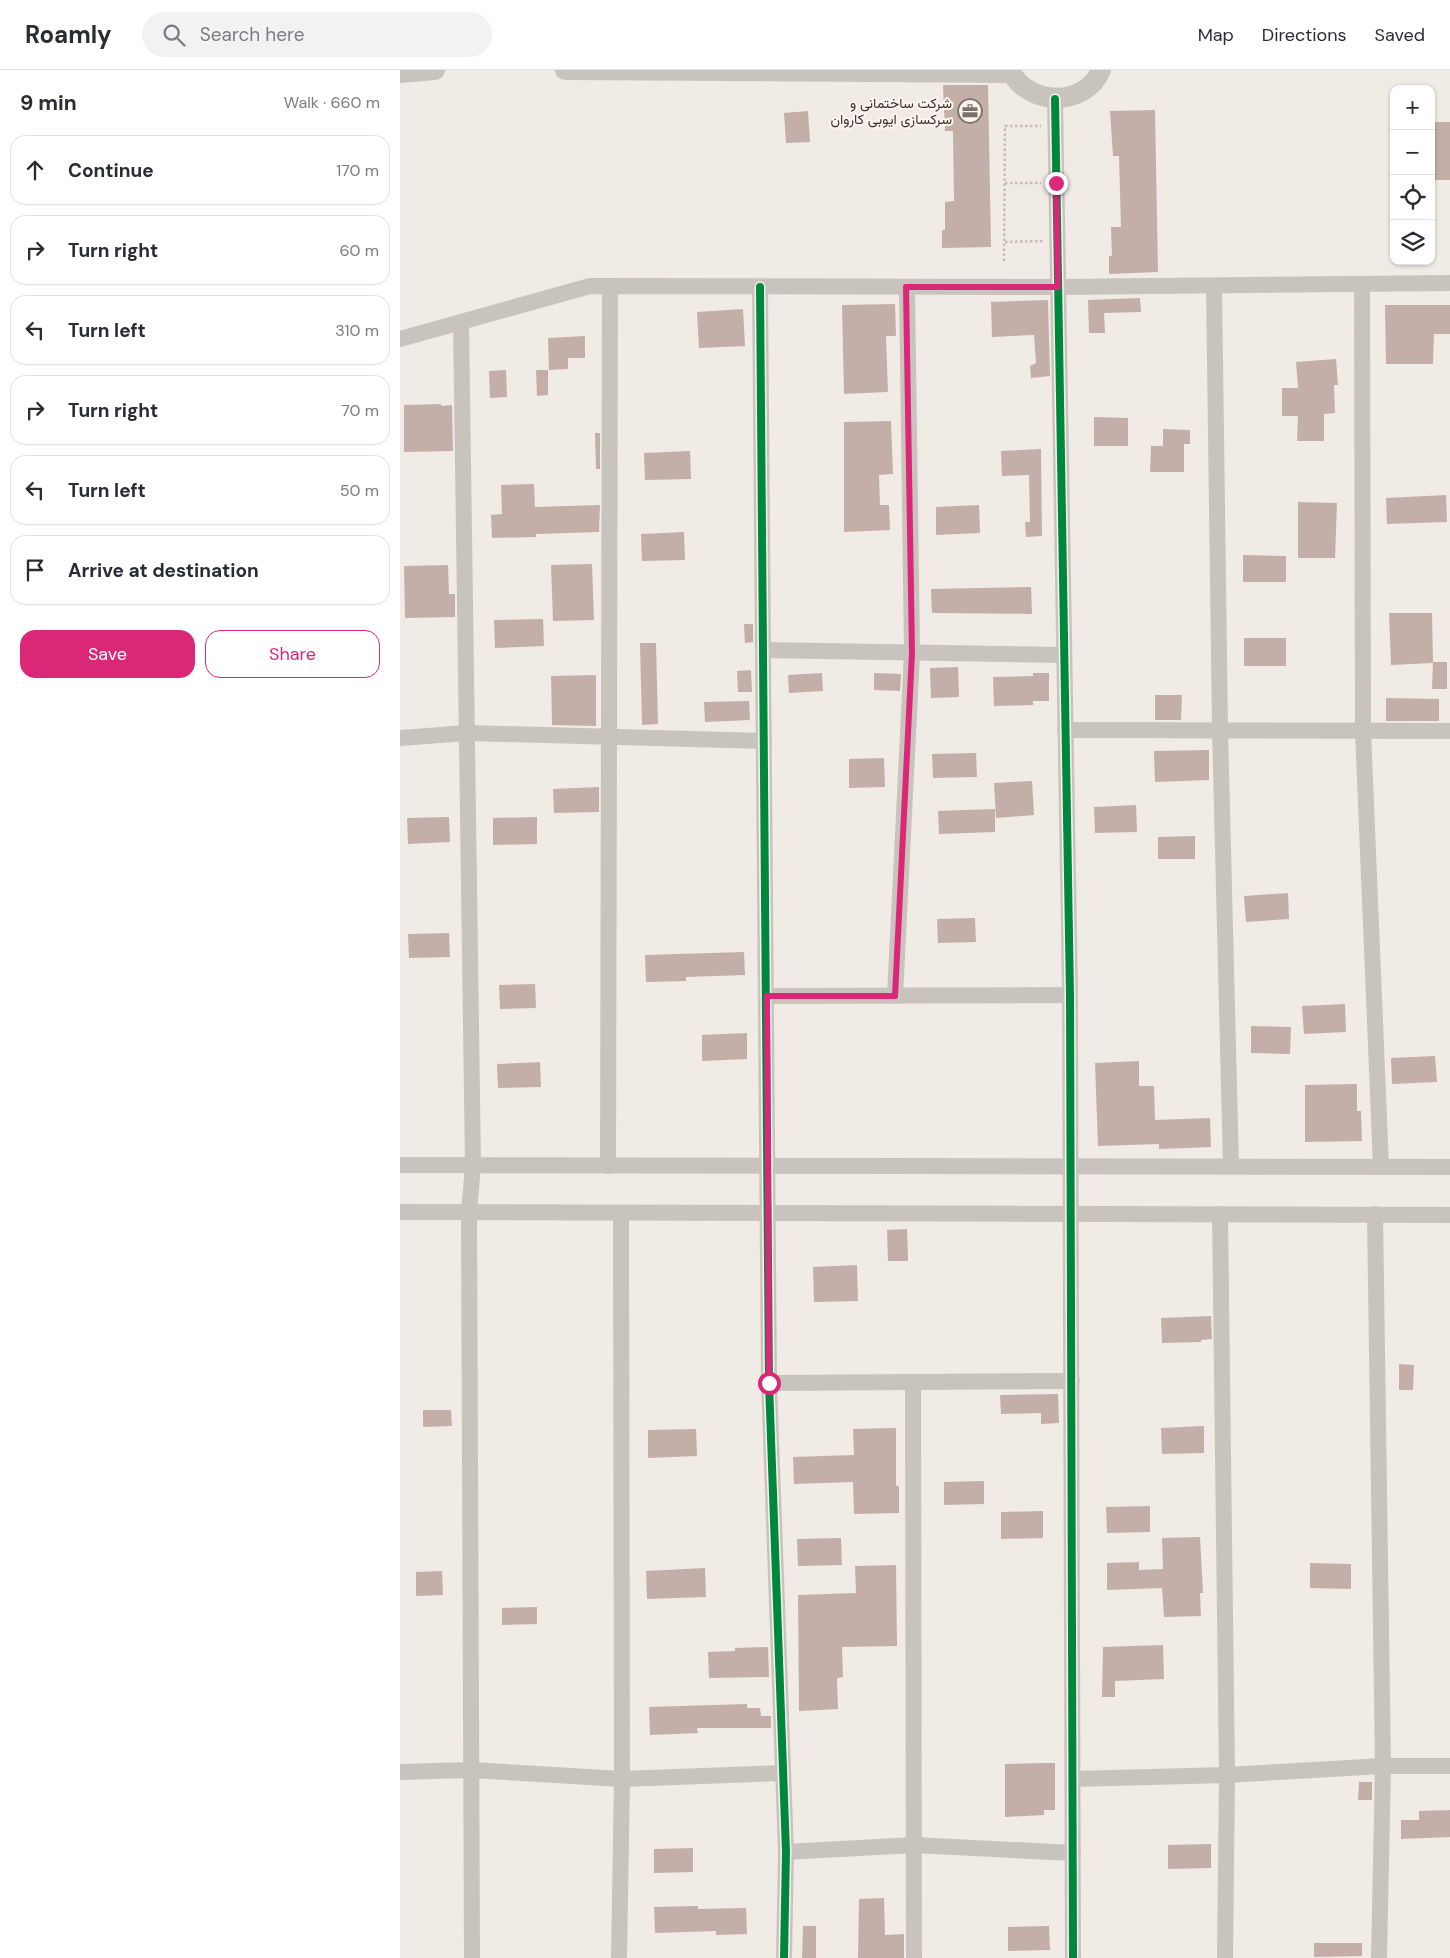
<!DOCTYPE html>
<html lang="en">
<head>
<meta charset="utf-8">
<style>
	:root { --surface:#fff; --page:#f2f2f3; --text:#2b2b33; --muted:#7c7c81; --line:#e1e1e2; --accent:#db2777 }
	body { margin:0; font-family:"DM Sans",Vazirmatn,sans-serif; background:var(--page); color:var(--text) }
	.controls { position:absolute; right:15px; top:15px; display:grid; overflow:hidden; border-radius:10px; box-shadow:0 1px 4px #0004 }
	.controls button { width:45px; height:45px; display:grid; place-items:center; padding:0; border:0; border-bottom:1px solid var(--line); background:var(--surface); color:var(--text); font:25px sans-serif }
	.stop { position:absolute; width:15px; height:15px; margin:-11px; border:4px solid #db2777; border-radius:50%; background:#fff }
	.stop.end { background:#db2777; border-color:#fff; box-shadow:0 1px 5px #0008 }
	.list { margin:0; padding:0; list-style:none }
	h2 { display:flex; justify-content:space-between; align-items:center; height:65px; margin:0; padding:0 20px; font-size:21px }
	h2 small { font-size:16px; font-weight:400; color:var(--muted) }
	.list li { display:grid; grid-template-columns:32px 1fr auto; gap:15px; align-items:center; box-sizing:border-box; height:70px; margin:0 10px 10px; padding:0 10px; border:1px solid var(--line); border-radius:15px }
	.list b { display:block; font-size:19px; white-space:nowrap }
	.list em { font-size:16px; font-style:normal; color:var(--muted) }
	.actions { display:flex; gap:10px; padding:15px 20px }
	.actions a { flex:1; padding:11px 0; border:1px solid var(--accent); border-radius:15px; text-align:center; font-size:18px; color:var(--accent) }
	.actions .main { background:var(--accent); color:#fff }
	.icon { flex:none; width:28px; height:28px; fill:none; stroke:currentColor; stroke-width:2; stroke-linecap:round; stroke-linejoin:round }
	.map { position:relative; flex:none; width:1050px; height:1888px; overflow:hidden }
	header { display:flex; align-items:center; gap:30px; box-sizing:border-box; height:70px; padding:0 25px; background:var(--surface); border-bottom:1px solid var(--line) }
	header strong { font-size:24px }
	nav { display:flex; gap:28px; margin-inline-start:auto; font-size:18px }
	.search { width:350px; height:45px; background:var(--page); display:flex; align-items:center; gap:12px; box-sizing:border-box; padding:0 18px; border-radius:28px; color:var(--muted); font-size:19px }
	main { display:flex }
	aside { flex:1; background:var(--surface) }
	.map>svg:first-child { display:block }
	.building { fill:#c3afa7 }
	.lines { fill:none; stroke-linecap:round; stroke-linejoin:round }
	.path { stroke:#c2bbb6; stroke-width:2.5; stroke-dasharray:2.5 2.5; stroke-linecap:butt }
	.minor { stroke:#c9c3be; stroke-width:16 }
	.tertiary { stroke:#c9c3be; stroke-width:20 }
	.cycleway-casing { stroke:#fbf5ee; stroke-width:11 }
	.cycleway { stroke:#00873e; stroke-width:8 }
	.route { stroke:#db2777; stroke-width:6 }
	.labels { text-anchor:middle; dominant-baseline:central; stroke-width:4; stroke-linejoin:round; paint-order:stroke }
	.poi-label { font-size:14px; fill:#3b302b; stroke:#fbf5ee; text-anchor:end }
</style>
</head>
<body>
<header>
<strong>Roamly</strong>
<div class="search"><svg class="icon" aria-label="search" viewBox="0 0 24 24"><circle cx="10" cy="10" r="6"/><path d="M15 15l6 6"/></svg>Search here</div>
<nav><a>Map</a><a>Directions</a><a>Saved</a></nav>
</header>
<main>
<aside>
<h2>9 min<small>Walk · 660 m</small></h2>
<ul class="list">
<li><svg class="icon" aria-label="ahead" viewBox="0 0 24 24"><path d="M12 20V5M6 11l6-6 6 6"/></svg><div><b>Continue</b></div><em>170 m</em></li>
<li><svg class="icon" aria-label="right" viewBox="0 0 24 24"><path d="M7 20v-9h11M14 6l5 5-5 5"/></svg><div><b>Turn right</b></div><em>60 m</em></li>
<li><svg class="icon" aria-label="left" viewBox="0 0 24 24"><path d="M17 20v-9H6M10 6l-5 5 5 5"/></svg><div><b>Turn left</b></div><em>310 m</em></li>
<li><svg class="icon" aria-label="right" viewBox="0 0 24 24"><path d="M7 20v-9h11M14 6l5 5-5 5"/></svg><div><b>Turn right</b></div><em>70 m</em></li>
<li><svg class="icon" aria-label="left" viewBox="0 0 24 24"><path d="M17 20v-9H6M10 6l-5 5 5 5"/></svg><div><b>Turn left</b></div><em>50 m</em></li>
<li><svg class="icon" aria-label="arrive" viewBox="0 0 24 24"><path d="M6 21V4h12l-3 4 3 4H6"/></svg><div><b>Arrive at destination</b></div></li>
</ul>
<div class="actions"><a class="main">Save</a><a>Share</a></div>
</aside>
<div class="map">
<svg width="1050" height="1888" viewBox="0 0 1050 1888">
	<rect width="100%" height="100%" fill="#f0ebe5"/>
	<!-- building -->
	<g class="building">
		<polygon points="543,15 588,15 591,177 542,178 542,160 545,160 545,132 554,131 553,61 545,61"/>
		<polygon points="755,40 758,202 709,204 709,186 712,186 711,157 721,157 719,86 713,86 710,41"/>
		<polygon points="408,41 410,72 386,73 384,43"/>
		<rect x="1031" y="52" width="19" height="58"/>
		<polygon points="740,228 741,242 704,243 705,263 689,263 688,230"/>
		<polygon points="648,230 650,306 631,308 630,296 636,293 634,265 592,267 591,232"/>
		<polygon points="495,234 496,266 486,266 488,322 444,324 442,235"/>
		<polygon points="985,235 1050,235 1050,264 1034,264 1033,294 986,294"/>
		<polygon points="343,239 345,276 299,278 297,242"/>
		<polygon points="185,266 185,288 168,288 168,299 149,300 148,268"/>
		<polygon points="936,289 938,315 934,315 935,343 924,344 924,371 897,371 898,346 882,346 882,318 898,318 896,292"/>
		<polygon points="106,300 107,327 90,328 89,301"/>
		<polygon points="136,300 148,300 148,325 137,326"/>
		<polygon points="41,334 41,336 52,335 53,381 4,382 4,335"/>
		<polygon points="694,347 728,348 728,376 694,376"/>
		<polygon points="491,351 493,404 479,405 480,435 489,435 490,460 444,462 444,352"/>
		<polygon points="763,359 790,360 790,374 784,374 784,402 750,402 751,376 763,376"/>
		<polygon points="195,363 200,363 200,399 196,399"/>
		<polygon points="641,379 642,466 626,467 625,452 630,452 629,405 602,406 601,381"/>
		<polygon points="290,381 291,409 245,410 244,383"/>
		<polygon points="134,414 135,437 200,435 199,462 136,464 136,467 92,468 91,445 102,444 101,415"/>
		<polygon points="1046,425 1047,452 987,454 986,428"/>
		<polygon points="898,432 937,433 935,488 898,488"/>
		<polygon points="579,435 580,463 536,465 536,437"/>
		<polygon points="284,462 285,490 242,491 241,464"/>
		<polygon points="843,485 886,486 886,512 843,512"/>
		<polygon points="192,494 194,550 153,551 151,495"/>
		<polygon points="48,495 49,524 55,524 55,547 5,548 4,496"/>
		<polygon points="631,517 632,544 532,543 531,519"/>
		<polygon points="989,543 1032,543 1033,592 1047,592 1047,619 1032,619 1033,593 991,595"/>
		<polygon points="143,549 144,576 95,578 94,550"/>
		<polygon points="344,554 353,554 353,572 345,573"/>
		<rect x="844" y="568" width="42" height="28"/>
		<polygon points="240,573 256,573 258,654 242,655"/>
		<polygon points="558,597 559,627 531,628 530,598"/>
		<polygon points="351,600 352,622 338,622 337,601"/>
		<polygon points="422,603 423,621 389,623 388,605"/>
		<polygon points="474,603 501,604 500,621 474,620"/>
		<polygon points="633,603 649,603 649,631 633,631 633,635 594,636 593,607 633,606"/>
		<polygon points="196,605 196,656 152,655 151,606"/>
		<polygon points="755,625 782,625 781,650 755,650"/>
		<polygon points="986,628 1039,629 1039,651 986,651"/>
		<polygon points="349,631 350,650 305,652 304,632"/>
		<polygon points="809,680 809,710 755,712 754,681"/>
		<polygon points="576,683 577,707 533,708 532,684"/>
		<polygon points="484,688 485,717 449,718 449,689"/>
		<polygon points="632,711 634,745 596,748 594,713"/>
		<polygon points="199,717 199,742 154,743 153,719"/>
		<polygon points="736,735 737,762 695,763 694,737"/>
		<polygon points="595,739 595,762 539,764 538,741"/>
		<polygon points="49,747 50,772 8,774 7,748"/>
		<polygon points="137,747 137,774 93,775 93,748"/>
		<polygon points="795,766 795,789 758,789 758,767"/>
		<polygon points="888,823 889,849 846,852 844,826"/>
		<polygon points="575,848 576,872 538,873 537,849"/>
		<polygon points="49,863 50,887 9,888 8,864"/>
		<polygon points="344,882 345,905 286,907 286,911 246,912 245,885"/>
		<polygon points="135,914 136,938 100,939 99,915"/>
		<polygon points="945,934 946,962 904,964 902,936"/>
		<polygon points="851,956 891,957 890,984 851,983"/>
		<polygon points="347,963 347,989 302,991 302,965"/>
		<polygon points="1035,986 1037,1012 992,1014 991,988"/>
		<polygon points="739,991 739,1016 754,1016 755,1050 810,1048 811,1077 759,1079 759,1074 698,1076 695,993"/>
		<polygon points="140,992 141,1017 98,1018 97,994"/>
		<polygon points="957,1014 957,1041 961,1041 962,1071 905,1072 905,1015"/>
		<polygon points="507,1159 508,1191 488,1191 487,1160"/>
		<polygon points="457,1195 458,1231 414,1232 413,1197"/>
		<polygon points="811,1246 812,1269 801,1270 801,1272 762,1273 761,1248"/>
		<polygon points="999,1294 1014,1295 1013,1320 999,1320"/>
		<polygon points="658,1324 659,1353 641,1354 641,1343 601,1344 600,1325"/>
		<polygon points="23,1340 51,1340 52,1356 23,1357"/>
		<polygon points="804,1356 804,1383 762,1384 761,1358"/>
		<polygon points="496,1358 496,1416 499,1416 499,1443 454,1444 453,1412 394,1414 393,1387 454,1385 453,1359"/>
		<polygon points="296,1359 297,1386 248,1388 248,1360"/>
		<polygon points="584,1411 584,1434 544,1435 544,1412"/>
		<polygon points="750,1436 750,1462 707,1463 706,1437"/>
		<polygon points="643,1441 643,1468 601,1469 601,1442"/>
		<polygon points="800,1467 803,1523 800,1523 801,1546 764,1547 762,1518 707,1520 707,1493 739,1492 739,1500 763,1499 762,1468"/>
		<polygon points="441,1468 442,1495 398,1496 397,1469"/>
		<polygon points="910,1493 951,1494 951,1519 910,1518"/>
		<polygon points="496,1495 497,1576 442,1577 443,1607 437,1608 438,1639 399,1641 398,1525 456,1523 455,1496"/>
		<polygon points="305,1498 306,1527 247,1529 246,1501"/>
		<polygon points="42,1501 43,1525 16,1526 16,1502"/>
		<polygon points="137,1537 137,1554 102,1555 102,1538"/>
		<polygon points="763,1575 764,1609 715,1611 715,1627 702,1627 703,1577"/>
		<polygon points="368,1577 369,1607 309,1608 308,1582 335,1581 335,1578"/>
		<polygon points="347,1634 347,1638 360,1638 361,1646 371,1646 371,1658 297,1658 298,1663 250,1665 249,1637"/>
		<polygon points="644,1693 655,1693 655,1740 644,1740 644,1745 605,1747 605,1694"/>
		<polygon points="959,1712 972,1712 972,1730 958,1730"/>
		<polygon points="1050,1740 1050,1767 1001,1769 1001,1750 1019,1750 1019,1741"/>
		<polygon points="811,1774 811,1798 768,1799 768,1775"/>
		<polygon points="293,1778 293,1802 254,1803 254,1779"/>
		<polygon points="484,1828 485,1865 504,1864 504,1888 458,1888 459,1829"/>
		<polygon points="298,1836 298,1839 346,1838 347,1864 316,1865 316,1861 255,1863 254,1837"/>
		<polygon points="403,1856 416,1856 416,1888 402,1888"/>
		<polygon points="649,1856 650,1880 608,1881 608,1857"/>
		<polygon points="914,1873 962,1873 962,1886 914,1887"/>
	</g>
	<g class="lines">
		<!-- path -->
		<g class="path">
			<polyline points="605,113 641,113"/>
			<polyline points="605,172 643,171"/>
			<polyline points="604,191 605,56 641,56"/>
		</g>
		<!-- minor -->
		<g class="minor">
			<polyline points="655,29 670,925 673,1888"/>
			<polyline points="962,214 963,661 981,1097"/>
			<polyline points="814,216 820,660 831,1096"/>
			<polyline points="360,217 369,1313 386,1782 384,1888"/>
			<polyline points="61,252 73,1096 69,1142 72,1888"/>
			<polyline points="0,269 190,216 658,217 1050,213"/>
			<polyline points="363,580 664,585"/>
			<polyline points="665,660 1050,661"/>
			<polyline points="0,668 67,663 364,671"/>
			<polyline points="367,926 670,925"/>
			<polyline points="495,926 512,583 507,217"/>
			<polyline points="0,1095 1050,1097"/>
			<polyline points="208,1096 210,216"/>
			<polyline points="0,1142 1050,1145"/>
			<polyline points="820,1144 827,1705 825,1888"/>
			<polyline points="975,1144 983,1696 979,1888"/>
			<polyline points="513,1312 514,1888"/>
			<polyline points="369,1313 672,1311"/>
			<polyline points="0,1702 71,1700 222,1709 383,1703"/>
			<polyline points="673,1709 827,1705 983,1696 1050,1696"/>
			<polyline points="386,1782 514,1775 673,1783"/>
			<polyline points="219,1888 222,1709 221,1143"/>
		</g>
		<!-- tertiary -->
		<g class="tertiary">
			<polyline points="165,0 611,3"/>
			<path d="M610 0C627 36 685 38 701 0"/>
			<polyline points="0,3 35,0"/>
		</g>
		<!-- cycleway casing -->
		<g class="cycleway-casing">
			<g id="cycleway">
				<polyline points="655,29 670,925 673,1888"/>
				<polyline points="360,217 369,1313 386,1782 384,1888"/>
			</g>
		</g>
		<!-- cycleway -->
		<use href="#cycleway" class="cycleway"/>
	</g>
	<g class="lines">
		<!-- route -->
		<polyline class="route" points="369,1313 367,926 495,926 512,583 506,217 658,217 656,113"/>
	</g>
	<!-- icons -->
	<defs>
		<g id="office-ring" transform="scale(1.25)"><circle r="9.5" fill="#fbf5ee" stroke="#7a716c" stroke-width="1.5"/><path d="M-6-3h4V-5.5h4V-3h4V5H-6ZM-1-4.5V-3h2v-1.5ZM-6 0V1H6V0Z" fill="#7a716c"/></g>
	</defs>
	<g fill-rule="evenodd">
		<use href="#office-ring" x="570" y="41"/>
	</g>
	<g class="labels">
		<!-- poi labels -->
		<g class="poi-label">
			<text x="552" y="33">شرکت ساختمانی و<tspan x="552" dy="16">سرکسازی ایوبی کاروان</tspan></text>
		</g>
	</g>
</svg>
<div class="controls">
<button>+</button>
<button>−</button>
<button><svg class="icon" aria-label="locate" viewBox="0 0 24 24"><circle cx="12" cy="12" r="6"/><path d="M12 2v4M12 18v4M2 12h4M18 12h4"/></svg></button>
<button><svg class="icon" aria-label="layers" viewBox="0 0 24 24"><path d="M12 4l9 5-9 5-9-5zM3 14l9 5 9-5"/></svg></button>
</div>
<div class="stop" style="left:369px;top:1313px"></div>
<div class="stop end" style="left:656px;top:113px"></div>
</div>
</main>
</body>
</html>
